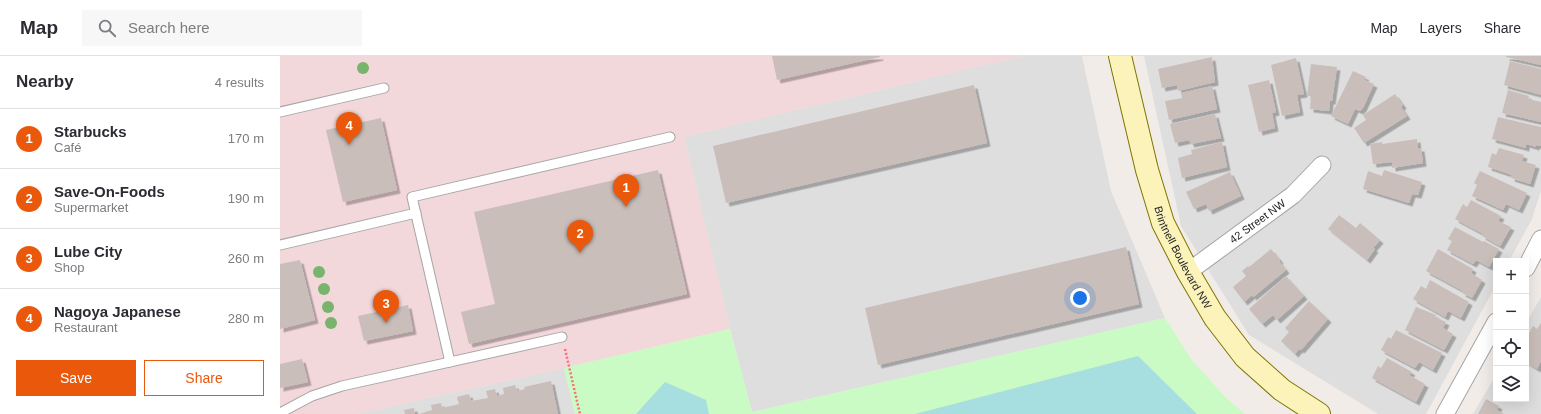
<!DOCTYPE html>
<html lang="en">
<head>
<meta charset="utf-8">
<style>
	:root { --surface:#fff; --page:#f7f7f7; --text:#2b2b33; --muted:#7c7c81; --line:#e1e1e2; --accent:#ea580c }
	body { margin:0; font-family:Arial,sans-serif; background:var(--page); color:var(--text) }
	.controls { position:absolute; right:12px; bottom:12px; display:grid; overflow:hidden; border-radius:0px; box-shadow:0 4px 16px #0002 }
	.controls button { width:36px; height:36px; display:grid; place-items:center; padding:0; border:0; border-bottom:1px solid var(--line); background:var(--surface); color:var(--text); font:20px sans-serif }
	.you { position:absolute; left:800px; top:242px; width:14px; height:14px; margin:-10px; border:3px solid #fff; border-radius:50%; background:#1a73e8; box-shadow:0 0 0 6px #1a73e833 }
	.badge { display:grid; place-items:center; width:26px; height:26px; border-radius:50%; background:var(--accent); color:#fff; font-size:13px; font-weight:700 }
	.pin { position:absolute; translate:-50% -33px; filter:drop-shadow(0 1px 2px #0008) }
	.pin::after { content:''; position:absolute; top:21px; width:14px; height:12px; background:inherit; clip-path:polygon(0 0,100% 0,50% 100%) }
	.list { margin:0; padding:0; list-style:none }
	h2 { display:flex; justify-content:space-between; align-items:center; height:52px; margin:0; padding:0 16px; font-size:17px }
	h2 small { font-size:13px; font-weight:400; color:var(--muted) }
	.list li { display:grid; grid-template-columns:26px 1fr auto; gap:12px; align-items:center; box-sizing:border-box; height:60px; padding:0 16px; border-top:1px solid var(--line) }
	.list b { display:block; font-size:15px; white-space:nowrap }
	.list p { margin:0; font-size:13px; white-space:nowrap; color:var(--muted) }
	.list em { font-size:13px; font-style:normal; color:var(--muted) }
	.actions { display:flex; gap:8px; padding:12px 16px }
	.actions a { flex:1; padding:9px 0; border:1px solid var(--accent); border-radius:0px; text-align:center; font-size:14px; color:var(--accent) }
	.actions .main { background:var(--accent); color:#fff }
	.icon { flex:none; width:22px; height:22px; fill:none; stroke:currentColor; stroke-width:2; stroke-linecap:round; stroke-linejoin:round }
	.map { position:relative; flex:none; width:1261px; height:358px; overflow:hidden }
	header { display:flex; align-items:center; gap:24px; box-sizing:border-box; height:56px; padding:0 20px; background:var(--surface); border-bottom:1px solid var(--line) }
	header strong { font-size:19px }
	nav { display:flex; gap:22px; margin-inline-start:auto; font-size:14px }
	.search { width:280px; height:36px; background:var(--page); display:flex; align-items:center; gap:10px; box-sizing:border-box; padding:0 14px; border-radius:0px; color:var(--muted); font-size:15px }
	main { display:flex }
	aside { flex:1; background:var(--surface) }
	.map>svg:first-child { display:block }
	.residential { fill:#dfdede }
	.commercial { fill:#f2d7db }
	.park { fill:#cafbc4 }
	.water { fill:#a7dee0 }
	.building { fill:#cabeba; filter:url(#shadow) }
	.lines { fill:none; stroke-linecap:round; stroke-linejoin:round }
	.lane-casing { stroke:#a5a5a5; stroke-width:11 }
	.street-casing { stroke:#a5a5a5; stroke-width:19 }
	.secondary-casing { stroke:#7e7501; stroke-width:24 }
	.path { stroke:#fe6c78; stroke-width:2.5; stroke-dasharray:2 2; stroke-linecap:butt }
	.lane { stroke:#fff; stroke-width:9 }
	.street { stroke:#fff; stroke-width:17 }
	.secondary { stroke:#fcf3bb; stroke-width:22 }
	.tree { fill:#78b46c }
	.labels { text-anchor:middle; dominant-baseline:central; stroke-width:3; stroke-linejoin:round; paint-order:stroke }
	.street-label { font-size:11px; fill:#212121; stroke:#fff }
</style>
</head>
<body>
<header>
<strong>Map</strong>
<div class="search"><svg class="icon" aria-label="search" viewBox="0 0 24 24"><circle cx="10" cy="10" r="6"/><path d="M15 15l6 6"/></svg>Search here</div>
<nav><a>Map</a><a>Layers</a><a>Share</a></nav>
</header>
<main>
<aside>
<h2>Nearby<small>4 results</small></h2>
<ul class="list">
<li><span class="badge">1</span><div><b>Starbucks</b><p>Café</p></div><em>170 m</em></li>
<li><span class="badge">2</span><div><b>Save-On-Foods</b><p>Supermarket</p></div><em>190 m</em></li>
<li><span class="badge">3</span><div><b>Lube City</b><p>Shop</p></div><em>260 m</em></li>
<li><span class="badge">4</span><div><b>Nagoya Japanese</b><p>Restaurant</p></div><em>280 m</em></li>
</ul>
<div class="actions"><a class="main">Save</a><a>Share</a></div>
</aside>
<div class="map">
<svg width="1261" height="358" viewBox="0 0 1261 358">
	<defs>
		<filter id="shadow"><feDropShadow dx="3.5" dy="3.5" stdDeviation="0" flood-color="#0004"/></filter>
	</defs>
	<rect width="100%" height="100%" fill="#f1ece7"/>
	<!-- residential -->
	<g class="residential">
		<polygon points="742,0 802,0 831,135 885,262 472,356 450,273 404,81"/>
		<polygon points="864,0 1261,0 1261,135 1252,163 1229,205 1216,205 1216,229 1146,358 1098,358 969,279 901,170"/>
		<polygon points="1261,241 1261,358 1193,358 1216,319 1216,343 1246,343 1246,267"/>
		<polygon points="284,312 295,358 77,358"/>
	</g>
	<!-- commercial -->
	<polygon class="commercial" points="0,0 742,0 404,81 450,273 284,312 77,358 0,358"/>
	<!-- park -->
	<polygon class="park" points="885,262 911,303 946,342 965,358 295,358 284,312 450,273 472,356"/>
	<!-- water -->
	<g class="water">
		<polygon points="858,300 917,358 635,358"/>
		<polygon points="385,326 426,344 429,358 356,358"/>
	</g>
	<!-- building -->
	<g class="building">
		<polygon points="492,0 600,0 600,1 497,24"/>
		<polygon points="1226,0 1261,0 1261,9 1226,1"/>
		<polygon points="932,1 935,26 898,35 897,29 882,32 878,13"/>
		<polygon points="1016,2 1024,38 1017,39 1020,56 1002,60 991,9"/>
		<polygon points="1230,5 1261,13 1261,39 1224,29"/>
		<polygon points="1031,8 1057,11 1052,45 1050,45 1049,55 1030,53 1031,40 1027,40"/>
		<polygon points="1073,15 1086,21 1084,24 1094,28 1083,52 1080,55 1075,53 1068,68 1051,60"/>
		<polygon points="989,24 996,56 992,57 995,72 979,76 968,29"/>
		<polygon points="694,29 707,87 446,147 433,90"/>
		<polygon points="932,30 937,53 889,64 885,45 902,42 901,37"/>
		<polygon points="1228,34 1249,40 1248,43 1261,46 1261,66 1222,57"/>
		<polygon points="1115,38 1123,49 1121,51 1127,60 1084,87 1074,72 1086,64 1083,59"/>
		<polygon points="935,58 941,82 911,88 909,84 895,87 890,68"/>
		<polygon points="1218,61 1261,71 1261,90 1256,89 1256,91 1246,88 1246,92 1212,83"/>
		<polygon points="101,62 117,134 63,146 46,74"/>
		<polygon points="1137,83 1138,92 1141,92 1143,107 1112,112 1112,106 1093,108 1090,88 1102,86 1102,88"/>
		<polygon points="942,86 947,111 902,122 898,102 912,98 911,94"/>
		<polygon points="1219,92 1244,99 1242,105 1256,109 1250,128 1231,122 1232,119 1208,111 1212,97 1216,99"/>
		<polygon points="378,114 407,238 189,288 181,256 215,248 194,156"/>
		<polygon points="1104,114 1142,126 1138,139 1132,138 1129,147 1083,133 1088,115 1102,120"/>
		<polygon points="1200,115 1247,137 1239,154 1226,148 1223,154 1192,140 1197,129 1194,127"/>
		<polygon points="950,116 961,140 929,155 926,148 914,153 906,136"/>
		<polygon points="1191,144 1221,160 1218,165 1231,171 1220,190 1202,180 1203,178 1175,163 1183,148 1187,151"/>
		<polygon points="1059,159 1076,172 1080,167 1100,184 1093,192 1095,193 1087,204 1048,173"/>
		<polygon points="1175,171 1203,186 1204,185 1219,193 1209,211 1196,204 1193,208 1167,194 1172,185 1168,183"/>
		<polygon points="846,191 859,248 598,309 585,252"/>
		<polygon points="991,193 1000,204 999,205 1006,214 973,241 972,239 964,246 953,231 966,220 962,215 968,210 969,211"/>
		<polygon points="1158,193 1193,213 1191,217 1202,224 1192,242 1182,237 1183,235 1146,215"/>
		<polygon points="20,204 35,264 0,273 0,208"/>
		<polygon points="1006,220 1024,240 997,264 993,259 982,268 969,253"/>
		<polygon points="1150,224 1189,246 1181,262 1168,255 1165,261 1133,243 1141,230 1146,233"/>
		<polygon points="1029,245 1048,263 1021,294 1019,293 1015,298 1001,285 1009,276 1005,272"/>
		<polygon points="128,249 133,275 84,285 78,260"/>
		<polygon points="1136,251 1156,259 1155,261 1166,266 1163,272 1173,278 1164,294 1125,274"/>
		<polygon points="1261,267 1261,305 1257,313 1246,306 1246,282 1253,270 1257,273"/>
		<polygon points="1116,274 1162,297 1153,314 1139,306 1135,312 1101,294 1108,281 1111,283"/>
		<polygon points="1107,302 1132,316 1129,319 1145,328 1136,346 1092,322 1098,310 1101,312"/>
		<polygon points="22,303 28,326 0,332 0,308"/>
		<polygon points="271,325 278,358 139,358 152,354 151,349 161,347 162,352 179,348 177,341 189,338 191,345 208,342 206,335 215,333 217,340 224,338 223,332 235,329 237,335 245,333 244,331"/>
		<polygon points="1206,343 1219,350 1217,354 1224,358 1198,358"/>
		<polygon points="134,352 135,358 125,358 124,354"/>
	</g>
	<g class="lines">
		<!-- lane casing -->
		<g class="lane-casing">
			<g id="lane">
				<polyline points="0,56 104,32"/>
				<polyline points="0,189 136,157"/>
				<polyline points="170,306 132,141 390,81"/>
				<polyline points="0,357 32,340 62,330 282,281"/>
			</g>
		</g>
		<!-- street casing -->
		<g class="street-casing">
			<g id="street">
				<polyline points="1246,212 1261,183"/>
				<path id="s1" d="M908 216 1013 139 1042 109"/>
				<polyline points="1165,358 1216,266"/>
			</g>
		</g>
		<!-- secondary casing -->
		<g class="secondary-casing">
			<g id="secondary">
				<path id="s2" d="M840 0 867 114 883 167 908 216 935 262 965 301 1002 334 1039 358"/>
			</g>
		</g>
		<!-- path -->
		<polyline class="path" points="285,293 300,358"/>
		<!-- lane -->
		<use href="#lane" class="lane"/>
		<!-- street -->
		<use href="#street" class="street"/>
		<!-- secondary -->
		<use href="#secondary" class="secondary"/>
	</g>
	<!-- trees -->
	<g class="tree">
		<circle cx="83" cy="12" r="6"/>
		<circle cx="39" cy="216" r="6"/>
		<circle cx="44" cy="233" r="6"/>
		<circle cx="48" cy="251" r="6"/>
		<circle cx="51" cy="267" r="6"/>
	</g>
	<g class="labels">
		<!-- street labels -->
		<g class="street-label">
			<text stroke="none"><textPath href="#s1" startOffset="86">42 Street NW</textPath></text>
			<text stroke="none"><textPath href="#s2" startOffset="212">Brintnell Boulevard NW</textPath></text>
		</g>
	</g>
</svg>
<div class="controls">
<button>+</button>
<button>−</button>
<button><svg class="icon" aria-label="locate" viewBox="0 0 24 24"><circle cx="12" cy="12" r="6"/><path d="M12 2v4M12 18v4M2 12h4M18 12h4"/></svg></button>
<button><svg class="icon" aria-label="layers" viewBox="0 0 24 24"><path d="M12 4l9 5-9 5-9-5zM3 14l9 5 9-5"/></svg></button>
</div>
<div class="you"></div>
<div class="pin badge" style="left:346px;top:151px">1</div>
<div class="pin badge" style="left:300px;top:197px">2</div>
<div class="pin badge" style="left:106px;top:267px">3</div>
<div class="pin badge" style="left:69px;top:89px">4</div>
</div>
</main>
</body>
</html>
